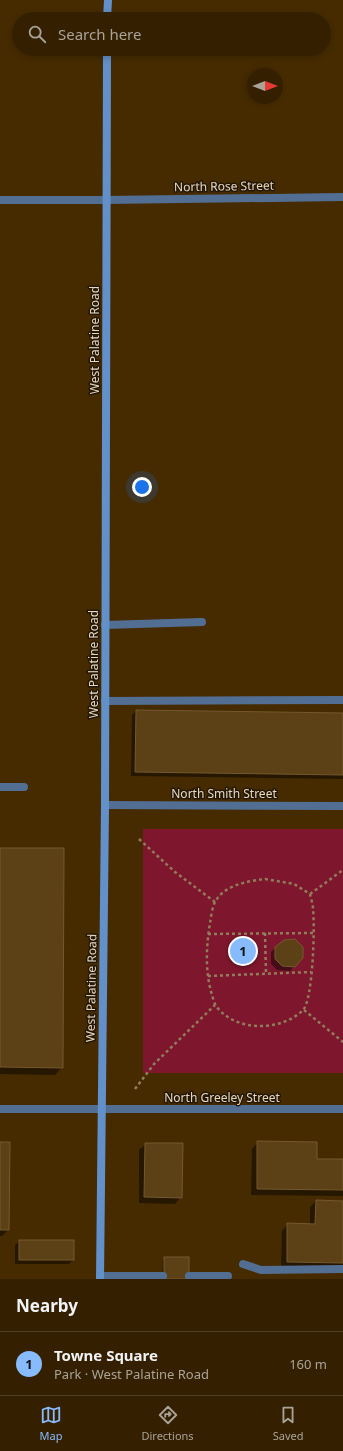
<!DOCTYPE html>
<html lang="en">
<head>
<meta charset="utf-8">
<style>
	:root { --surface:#342000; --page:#3f2d0f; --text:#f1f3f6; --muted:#a9a399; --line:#4e3e22; --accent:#87bbfb }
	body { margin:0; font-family:"Noto Sans",sans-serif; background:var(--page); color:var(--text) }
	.compass { position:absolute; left:247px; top:68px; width:36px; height:36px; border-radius:50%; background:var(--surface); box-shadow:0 2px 6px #0003; rotate:90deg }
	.you { position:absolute; left:142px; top:487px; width:14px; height:14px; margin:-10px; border:3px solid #fff; border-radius:50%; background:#1a73e8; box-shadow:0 0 0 6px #1a73e833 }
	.badge { display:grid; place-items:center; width:26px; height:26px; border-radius:50%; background:var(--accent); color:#111; font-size:13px; font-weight:700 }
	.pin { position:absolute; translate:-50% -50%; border:2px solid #fff; box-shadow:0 1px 4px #0006 }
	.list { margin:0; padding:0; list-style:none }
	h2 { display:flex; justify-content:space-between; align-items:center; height:52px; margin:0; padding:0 16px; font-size:17px }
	h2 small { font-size:13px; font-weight:400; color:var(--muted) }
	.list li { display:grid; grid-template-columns:26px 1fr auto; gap:12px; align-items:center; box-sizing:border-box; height:64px; padding:0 16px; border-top:1px solid var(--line) }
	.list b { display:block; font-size:15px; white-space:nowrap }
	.list p { margin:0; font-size:13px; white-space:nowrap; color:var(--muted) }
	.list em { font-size:13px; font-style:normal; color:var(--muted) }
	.icon { flex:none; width:22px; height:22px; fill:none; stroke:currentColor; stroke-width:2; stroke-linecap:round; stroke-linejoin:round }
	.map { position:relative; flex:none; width:343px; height:1279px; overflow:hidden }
	.search { position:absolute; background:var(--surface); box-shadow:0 2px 6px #0003; left:12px; right:12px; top:12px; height:44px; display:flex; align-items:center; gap:10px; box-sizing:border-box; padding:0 14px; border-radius:22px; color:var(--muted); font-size:15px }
	.sheet { height:116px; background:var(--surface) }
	nav { display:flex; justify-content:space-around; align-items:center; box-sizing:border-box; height:56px; border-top:1px solid var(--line); background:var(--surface); font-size:11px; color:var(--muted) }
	nav a { display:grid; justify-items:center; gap:2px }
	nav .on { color:var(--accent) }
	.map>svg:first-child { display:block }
	.green { fill:#7e172d }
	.shadow { fill:#0007 }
	.building { fill:#5c4016; stroke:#75582f }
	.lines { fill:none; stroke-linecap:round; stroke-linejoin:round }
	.path { stroke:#927c5b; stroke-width:2.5; stroke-dasharray:3 3; stroke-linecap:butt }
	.service { stroke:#526f93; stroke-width:8 }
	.minor { stroke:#526f93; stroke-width:8 }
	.tertiary { stroke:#526f93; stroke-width:8 }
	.secondary { stroke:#6290ca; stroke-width:8 }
	.labels { text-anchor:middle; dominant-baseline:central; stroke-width:3; stroke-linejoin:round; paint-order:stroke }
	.street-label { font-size:12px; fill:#e7d7c1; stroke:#231706 }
</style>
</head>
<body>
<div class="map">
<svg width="343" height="1279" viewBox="0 0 343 1279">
	<rect width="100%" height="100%" fill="#462b00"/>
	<!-- green -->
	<rect class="green" x="143" y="829" width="200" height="244"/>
	<!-- shadow -->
	<g class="shadow">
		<polygon points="136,711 343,714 343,779 131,776 132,715"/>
		<polygon points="0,849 62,1067 55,1075 0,1074"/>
		<polygon points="276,947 302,958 290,971 277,970 271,964 271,952"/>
		<polygon points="258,1142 316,1160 343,1160 343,1196 251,1195 252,1149"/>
		<polygon points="0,1143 8,1230 2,1236 0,1236"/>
		<polygon points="146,1144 181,1197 175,1204 139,1203 139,1150"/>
		<polygon points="316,1201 343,1202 343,1269 281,1268 282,1231 288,1224 310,1225 310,1207"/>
		<polygon points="20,1241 73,1260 69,1264 15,1264 15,1245"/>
		<polygon points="165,1258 188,1258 162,1279 163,1260"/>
	</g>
	<!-- building -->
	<g class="building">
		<polygon points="136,710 343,713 343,775 135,772"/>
		<polygon points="0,848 64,848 63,1068 0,1067"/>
		<polygon points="295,939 303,947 303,958 295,967 282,966 275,959 275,947 284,940"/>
		<polygon points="257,1141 317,1142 317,1159 343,1159 343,1190 257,1189"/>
		<polygon points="0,1142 10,1142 9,1230 0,1230"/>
		<polygon points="145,1143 183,1143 182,1198 144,1197"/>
		<polygon points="316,1200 343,1201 343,1263 287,1262 287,1223 315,1224"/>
		<rect x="19" y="1240" width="55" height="20"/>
		<rect x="164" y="1257" width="25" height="22"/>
	</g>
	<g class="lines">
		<!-- path -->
		<g class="path">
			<polyline points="139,839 175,872 215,902"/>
			<path d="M265 879 294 884 310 894C311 899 313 904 313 909 315 926 313 1000 303 1010 281 1032 235 1032 216 1006 214 1003 213 998 212 995 205 972 206 947 210 923 211 917 212 908 215 902 224 885 248 881 265 879Z"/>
			<polyline points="310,894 343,870"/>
			<polyline points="265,933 266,974"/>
			<polyline points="208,934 313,933"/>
			<polyline points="208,976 311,972"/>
			<polyline points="304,1010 343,1042"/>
			<polyline points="135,1089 154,1064 215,1005"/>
		</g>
		<!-- service -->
		<g class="service">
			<polyline points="105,625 202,622"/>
			<polyline points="105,701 343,700"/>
			<polyline points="0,787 24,787"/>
			<polyline points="243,1264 261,1270 343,1269"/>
			<polyline points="100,1276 163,1276"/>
			<polyline points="189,1276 228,1276"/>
		</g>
		<!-- minor -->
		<g class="minor">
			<polyline points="0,200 106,200 343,197"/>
			<polyline points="0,1109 343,1109"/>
		</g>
		<!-- tertiary -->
		<polyline class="tertiary" points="105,805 343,806"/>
		<!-- secondary -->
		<g class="secondary">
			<polyline points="107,19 108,0"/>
			<polyline points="100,1279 105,805 107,49"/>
		</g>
	</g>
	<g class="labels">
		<!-- street labels -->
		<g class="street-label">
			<text transform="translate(224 186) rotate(-1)">North Rose Street</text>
			<text transform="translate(94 340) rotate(-90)">West Palatine Road</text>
			<text transform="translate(93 664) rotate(-90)">West Palatine Road</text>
			<text x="224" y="793">North Smith Street</text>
			<text transform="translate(91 988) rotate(-89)">West Palatine Road</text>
			<text x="222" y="1097">North Greeley Street</text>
		</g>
	</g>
</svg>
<svg class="compass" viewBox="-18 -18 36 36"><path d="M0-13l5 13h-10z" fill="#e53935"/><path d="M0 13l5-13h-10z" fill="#a9a399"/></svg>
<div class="you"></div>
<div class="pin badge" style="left:243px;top:951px">1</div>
<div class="search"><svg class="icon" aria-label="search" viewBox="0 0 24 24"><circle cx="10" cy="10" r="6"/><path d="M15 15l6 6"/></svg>Search here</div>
</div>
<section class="sheet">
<h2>Nearby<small></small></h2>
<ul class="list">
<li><span class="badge">1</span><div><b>Towne Square</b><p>Park · West Palatine Road</p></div><em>160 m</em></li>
</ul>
</section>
<nav>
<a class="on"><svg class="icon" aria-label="map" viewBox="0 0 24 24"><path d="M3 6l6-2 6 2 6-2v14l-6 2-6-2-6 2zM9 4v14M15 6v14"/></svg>Map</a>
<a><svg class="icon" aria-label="directions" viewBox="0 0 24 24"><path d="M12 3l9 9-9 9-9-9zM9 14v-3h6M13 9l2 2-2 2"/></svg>Directions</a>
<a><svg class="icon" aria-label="saved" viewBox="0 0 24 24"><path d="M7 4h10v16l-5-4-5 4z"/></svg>Saved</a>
</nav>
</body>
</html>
